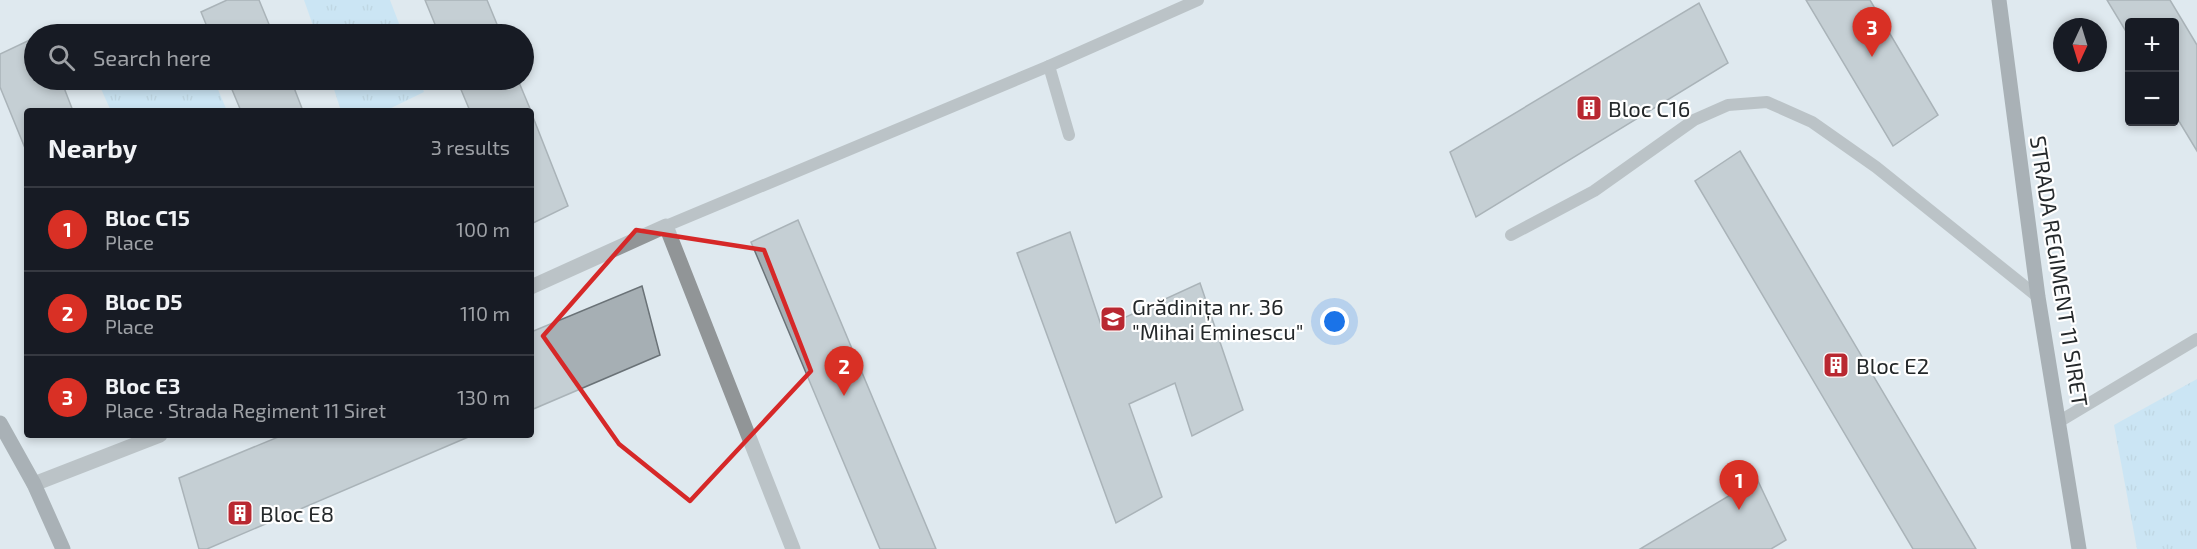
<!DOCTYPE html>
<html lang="en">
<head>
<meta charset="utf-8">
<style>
	:root { --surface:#171b24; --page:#242831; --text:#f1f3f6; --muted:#9ea1a6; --line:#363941; --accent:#d93025 }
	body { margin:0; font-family:"Exo 2",sans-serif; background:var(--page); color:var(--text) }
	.controls { position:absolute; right:18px; top:18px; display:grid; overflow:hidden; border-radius:6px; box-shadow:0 3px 9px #0003 }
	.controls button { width:54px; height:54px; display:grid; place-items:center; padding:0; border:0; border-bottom:2px solid var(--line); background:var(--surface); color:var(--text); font:30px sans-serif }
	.compass { position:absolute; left:2053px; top:18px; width:54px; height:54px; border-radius:50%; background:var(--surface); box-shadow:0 3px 9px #0003; rotate:184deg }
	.you { position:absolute; left:1335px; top:322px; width:21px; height:21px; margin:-15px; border:4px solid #fff; border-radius:50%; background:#1a73e8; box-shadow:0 0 0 9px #1a73e833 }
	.badge { display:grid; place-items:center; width:39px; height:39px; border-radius:50%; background:var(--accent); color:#fff; font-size:20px; font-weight:700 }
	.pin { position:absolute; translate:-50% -50px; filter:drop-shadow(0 2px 3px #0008) }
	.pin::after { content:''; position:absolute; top:32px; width:21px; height:18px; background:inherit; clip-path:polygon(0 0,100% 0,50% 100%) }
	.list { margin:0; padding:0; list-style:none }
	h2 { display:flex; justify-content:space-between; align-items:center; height:78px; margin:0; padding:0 24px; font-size:26px }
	h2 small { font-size:20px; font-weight:400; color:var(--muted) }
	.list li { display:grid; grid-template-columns:39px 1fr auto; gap:18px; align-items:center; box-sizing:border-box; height:84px; padding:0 24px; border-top:2px solid var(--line) }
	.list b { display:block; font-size:22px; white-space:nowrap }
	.list p { margin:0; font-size:20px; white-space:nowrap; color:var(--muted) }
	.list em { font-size:20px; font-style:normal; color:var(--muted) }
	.icon { flex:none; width:33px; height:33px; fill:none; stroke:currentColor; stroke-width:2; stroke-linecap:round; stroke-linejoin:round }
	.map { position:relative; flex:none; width:2197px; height:549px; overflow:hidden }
	.search { position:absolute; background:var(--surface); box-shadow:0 3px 9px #0003; left:24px; top:24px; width:510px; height:66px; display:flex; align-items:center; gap:15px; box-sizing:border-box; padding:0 21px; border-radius:33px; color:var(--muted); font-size:22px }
	.panel { position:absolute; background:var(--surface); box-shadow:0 3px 9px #0003; left:24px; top:108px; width:510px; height:330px; border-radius:6px }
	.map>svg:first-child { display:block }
	.park { fill:url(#park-tufts) }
	.building { fill:#a6afb4; stroke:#6a7277; stroke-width:1.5 }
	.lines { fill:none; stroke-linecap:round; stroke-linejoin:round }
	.lane { stroke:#919597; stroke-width:12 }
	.street { stroke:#919597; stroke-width:15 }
	.secondary { stroke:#686e71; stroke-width:15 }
	.marked { fill:none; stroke:#d62828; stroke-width:4.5; stroke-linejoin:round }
	.labels { text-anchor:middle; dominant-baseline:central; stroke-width:4.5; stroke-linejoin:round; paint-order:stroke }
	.poi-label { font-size:22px; fill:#24282a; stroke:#fff; text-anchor:start }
	.street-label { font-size:22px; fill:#24282a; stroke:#fff }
</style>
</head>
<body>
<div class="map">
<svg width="2197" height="549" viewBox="0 0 2197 549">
	<defs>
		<pattern id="park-tufts" width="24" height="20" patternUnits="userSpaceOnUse" patternTransform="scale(1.5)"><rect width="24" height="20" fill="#b4e1fa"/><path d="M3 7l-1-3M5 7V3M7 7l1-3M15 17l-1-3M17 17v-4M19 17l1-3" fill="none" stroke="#9bc1d6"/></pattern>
	</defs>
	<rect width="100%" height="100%" fill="#dfe9ef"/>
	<!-- park -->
	<g class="park">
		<polygon points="304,0 390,0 403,34 316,34"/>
		<polygon points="97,80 214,80 227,111 111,111"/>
		<polygon points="331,80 419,80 424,92 385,111 341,111"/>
		<polygon points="2197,379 2197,549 2137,549 2114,425"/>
	</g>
	<!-- building -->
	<g class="building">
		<polygon points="227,0 259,0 273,34 210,34 201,12"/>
		<polygon points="425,0 487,0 501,34 439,34"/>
		<polygon points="1806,0 1870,0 1938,115 1893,146"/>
		<polygon points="2107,0 2170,0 2197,45 2197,151 2174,113 2174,22 2130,22 2130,38"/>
		<polygon points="1699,3 1728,63 1476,217 1450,152"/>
		<polygon points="34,38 34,80 61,80 73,111 27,111 27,153 0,87 0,54"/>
		<polygon points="228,80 291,80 303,111 241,111"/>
		<polygon points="457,80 518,80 531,111 470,111"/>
		<polygon points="531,112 568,206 531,224"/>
		<polygon points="1740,151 1976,549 1913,549 1695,181"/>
		<polygon points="798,220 936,549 880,549 751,242"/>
		<polygon points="1070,232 1102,328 1200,283 1243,410 1192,436 1175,383 1129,404 1162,497 1116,523 1017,253"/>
		<polygon points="642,286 660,355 531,410 531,332"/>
		<polygon points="283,435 473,435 207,549 199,549 179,478"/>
		<polygon points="1757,479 1786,540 1771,549 1640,549"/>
	</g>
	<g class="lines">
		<!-- lane -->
		<g class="lane">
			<polyline points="1049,66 1198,0"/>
			<polyline points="666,226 1049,66 1069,135"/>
			<polyline points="1511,235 1594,191 1694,120 1728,105 1767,102 1812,122 1876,167 2038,297"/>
			<polyline points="2060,421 2197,339"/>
		</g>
		<!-- street -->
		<g class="street">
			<polyline points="531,287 666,226 793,549"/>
			<polyline points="34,484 160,435"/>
		</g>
		<!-- secondary -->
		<g class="secondary">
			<polyline points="1999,0 2038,297 2079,549"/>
			<polyline points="0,423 34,484 63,549"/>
		</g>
	</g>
	<!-- marked area -->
	<path d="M0 0H2197V549H0ZM636 230 764 250 811 371 690 501 619 444 543 336Z" fill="#dfe9ef" fill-opacity=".55" fill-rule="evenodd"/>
	<path class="marked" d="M636 230 764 250 811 371 690 501 619 444 543 336Z"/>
	<!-- icons -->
	<defs>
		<g id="building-square" transform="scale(1.35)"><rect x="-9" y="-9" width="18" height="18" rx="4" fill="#b92831" stroke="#fff"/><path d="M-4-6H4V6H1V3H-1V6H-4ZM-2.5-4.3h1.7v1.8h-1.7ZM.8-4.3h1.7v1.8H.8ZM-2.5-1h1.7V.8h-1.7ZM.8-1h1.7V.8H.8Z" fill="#fff"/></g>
		<g id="school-square" transform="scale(1.35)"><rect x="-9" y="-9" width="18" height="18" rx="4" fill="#b92831" stroke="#fff"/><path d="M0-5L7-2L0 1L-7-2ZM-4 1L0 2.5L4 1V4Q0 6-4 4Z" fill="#fff"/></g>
	</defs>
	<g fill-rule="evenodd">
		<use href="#building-square" x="1589" y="108"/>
		<use href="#school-square" x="1113" y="319"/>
		<use href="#building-square" x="1836" y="365"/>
		<use href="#building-square" x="240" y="513"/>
	</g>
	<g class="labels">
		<!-- poi labels -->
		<g class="poi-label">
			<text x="1608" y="108">Bloc C16</text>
			<text x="1132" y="306">Grădinița nr. 36<tspan x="1132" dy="25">"Mihai Eminescu"</tspan></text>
			<text x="1856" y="365">Bloc E2</text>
			<text x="260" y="513">Bloc E8</text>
		</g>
		<!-- street labels -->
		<g class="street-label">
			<text transform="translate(2060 271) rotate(81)">STRADA REGIMENT 11 SIRET</text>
		</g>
	</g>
</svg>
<div class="controls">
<button>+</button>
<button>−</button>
</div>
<svg class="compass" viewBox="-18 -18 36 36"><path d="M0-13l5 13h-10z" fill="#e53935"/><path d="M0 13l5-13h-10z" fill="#9ea1a6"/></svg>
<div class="you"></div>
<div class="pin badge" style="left:1739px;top:510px">1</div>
<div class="pin badge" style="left:844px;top:396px">2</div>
<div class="pin badge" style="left:1872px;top:57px">3</div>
<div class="search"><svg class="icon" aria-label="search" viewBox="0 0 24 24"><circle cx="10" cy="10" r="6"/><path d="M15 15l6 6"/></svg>Search here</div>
<section class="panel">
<h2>Nearby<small>3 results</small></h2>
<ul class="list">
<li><span class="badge">1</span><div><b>Bloc C15</b><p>Place</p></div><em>100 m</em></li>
<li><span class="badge">2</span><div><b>Bloc D5</b><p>Place</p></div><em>110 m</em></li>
<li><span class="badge">3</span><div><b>Bloc E3</b><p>Place · Strada Regiment 11 Siret</p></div><em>130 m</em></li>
</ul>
</section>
</div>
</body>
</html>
